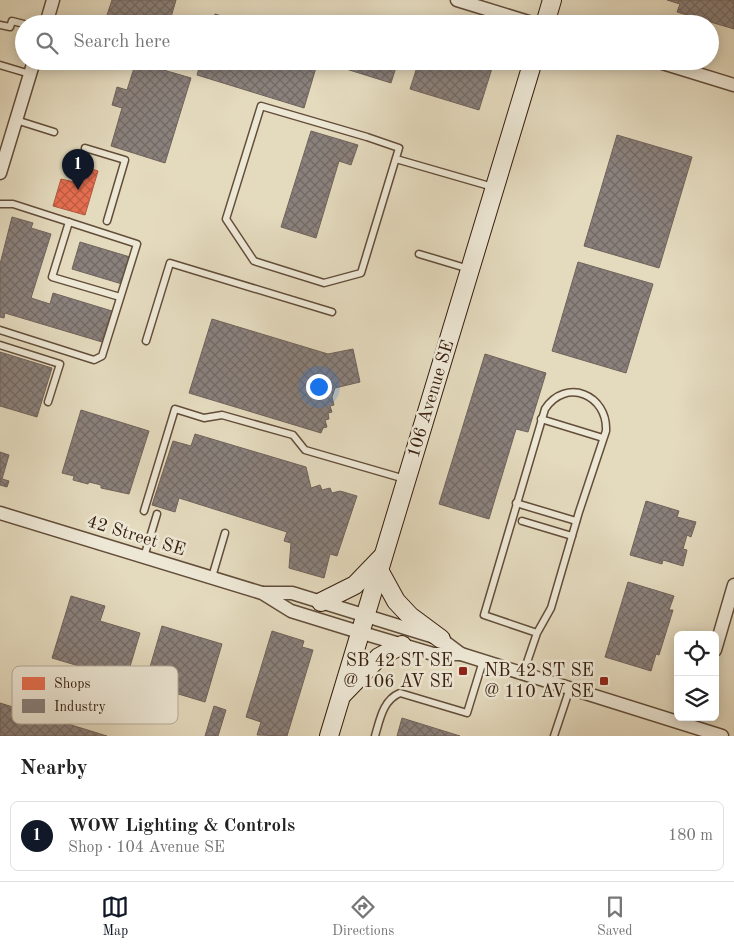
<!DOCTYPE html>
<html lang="en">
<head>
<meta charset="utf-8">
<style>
	:root { --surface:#fff; --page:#f6f6f6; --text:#222; --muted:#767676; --line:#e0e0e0; --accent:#111827 }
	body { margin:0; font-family:"Old Standard TT",serif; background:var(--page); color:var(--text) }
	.controls { position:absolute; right:15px; bottom:15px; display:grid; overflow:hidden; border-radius:8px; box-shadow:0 2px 12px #0003 }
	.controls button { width:45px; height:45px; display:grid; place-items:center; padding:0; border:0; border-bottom:1px solid var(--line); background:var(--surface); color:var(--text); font:25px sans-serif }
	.you { position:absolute; left:318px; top:386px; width:18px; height:18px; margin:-12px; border:4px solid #fff; border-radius:50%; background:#1a73e8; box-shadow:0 0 0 8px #1a73e833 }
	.badge { display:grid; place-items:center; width:32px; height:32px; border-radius:50%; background:var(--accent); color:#fff; font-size:16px; font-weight:700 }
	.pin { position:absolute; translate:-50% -41px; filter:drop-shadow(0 1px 2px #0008) }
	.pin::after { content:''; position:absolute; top:26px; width:18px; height:15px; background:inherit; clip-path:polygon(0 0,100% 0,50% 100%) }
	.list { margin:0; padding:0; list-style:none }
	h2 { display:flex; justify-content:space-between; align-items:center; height:65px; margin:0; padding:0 20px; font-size:21px }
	h2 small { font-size:16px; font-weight:400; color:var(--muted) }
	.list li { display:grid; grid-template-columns:32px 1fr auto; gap:15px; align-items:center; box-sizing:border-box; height:70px; margin:0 10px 10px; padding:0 10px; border:1px solid var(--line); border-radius:8px }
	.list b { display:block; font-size:19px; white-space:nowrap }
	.list p { margin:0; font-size:16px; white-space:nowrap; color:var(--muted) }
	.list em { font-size:16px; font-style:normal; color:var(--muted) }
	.icon { flex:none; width:28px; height:28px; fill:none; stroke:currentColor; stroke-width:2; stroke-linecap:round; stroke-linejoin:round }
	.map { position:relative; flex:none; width:734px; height:736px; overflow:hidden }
	.search { position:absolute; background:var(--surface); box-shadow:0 2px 12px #0003; left:15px; right:15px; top:15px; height:55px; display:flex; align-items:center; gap:12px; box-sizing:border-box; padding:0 18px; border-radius:28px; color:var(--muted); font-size:19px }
	.sheet { height:145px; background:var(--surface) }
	nav { display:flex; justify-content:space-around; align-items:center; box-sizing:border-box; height:70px; border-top:1px solid var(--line); background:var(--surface); font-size:14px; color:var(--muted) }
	nav a { display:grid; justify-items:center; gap:2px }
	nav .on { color:var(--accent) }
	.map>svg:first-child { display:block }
	.shops { fill:url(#shops-cross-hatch); stroke:#b2573d }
	.industry { fill:url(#industry-cross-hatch); stroke:#71635b }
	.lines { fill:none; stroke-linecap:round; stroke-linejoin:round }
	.lane-casing { stroke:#624d39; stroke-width:9 }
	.street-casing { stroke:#624d39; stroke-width:15 }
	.secondary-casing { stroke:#371e0d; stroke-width:20 }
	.lane { stroke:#ede7d5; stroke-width:6 }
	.street { stroke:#ede7d5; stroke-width:12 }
	.secondary { stroke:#ede7d5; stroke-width:18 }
	.poi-dot { fill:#8f2418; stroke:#ede7d5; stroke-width:2 }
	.labels { text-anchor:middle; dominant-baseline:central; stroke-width:5; stroke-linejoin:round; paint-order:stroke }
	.street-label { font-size:18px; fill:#371e0d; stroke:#ede7d5 }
	.poi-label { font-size:18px; fill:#371e0d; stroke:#ede7d5; text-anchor:end }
	.key { fill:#ede7d5; stroke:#b6ab99; stroke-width:1 }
	.key-label { font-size:14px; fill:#371e0d }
</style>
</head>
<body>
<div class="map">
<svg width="734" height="736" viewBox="0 0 734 736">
	<defs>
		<pattern id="shops-cross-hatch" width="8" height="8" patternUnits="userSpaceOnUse" patternTransform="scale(1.25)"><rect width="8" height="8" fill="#e76f51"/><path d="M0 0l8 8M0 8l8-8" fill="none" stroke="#bc5b42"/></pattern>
		<pattern id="industry-cross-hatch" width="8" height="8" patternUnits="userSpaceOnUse" patternTransform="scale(1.25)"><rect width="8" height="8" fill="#8a817c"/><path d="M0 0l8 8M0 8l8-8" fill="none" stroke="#726964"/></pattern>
	</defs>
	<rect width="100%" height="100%" fill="#e4dabe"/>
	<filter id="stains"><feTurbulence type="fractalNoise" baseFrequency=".004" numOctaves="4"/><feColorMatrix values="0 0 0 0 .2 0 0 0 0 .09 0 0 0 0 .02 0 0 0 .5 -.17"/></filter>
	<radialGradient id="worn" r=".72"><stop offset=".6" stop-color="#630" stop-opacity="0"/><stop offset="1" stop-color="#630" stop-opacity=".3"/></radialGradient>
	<!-- shops -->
	<polygon class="shops" points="79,165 98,171 85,215 53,206 61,179 74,182"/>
	<!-- industry -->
	<g class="industry">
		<polygon points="112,0 176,0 169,24 104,24"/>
		<polygon points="667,0 734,0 734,29 677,12 680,4"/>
		<polygon points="215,14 248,24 212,24"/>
		<polygon points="201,61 318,61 304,108 197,75"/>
		<polygon points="331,61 398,61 391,83 330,64"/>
		<polygon points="419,61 480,61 493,65 479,110 410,89"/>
		<polygon points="136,62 191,78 165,163 111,146 122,108 112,105 117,87 127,90"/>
		<polygon points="311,131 358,145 351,165 339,161 316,238 281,227"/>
		<polygon points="617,135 692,157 659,268 584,246"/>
		<polygon points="12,217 33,223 31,228 51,234 31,298 50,304 53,293 112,311 102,342 5,313 4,318 0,317 0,264"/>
		<polygon points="80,242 130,257 122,284 72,269"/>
		<polygon points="578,262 653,284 626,373 552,351"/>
		<polygon points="212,319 328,354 353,349 360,382 335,388 332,397 334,405 330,406 332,412 328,413 329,419 325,420 327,427 323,428 321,433 189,393"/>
		<polygon points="0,352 52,368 37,417 0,406"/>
		<polygon points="485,354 546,373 528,432 516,429 489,519 439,504"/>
		<polygon points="81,410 149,431 129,494 101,488 101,485 89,482 88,484 73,480 74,476 62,473"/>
		<polygon points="195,434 306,467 311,488 320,485 322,490 330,488 332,493 340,491 357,496 337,556 330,554 324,578 289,568 291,543 284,541 287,532 179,498 175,512 152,505 173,441 191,446"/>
		<polygon points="0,452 9,455 2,479 9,481 7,487 0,485"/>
		<polygon points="646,501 679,511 677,517 696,522 691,537 687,535 683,549 687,550 683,566 663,560 662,564 630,555"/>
		<polygon points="628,582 674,596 669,610 673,610 659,655 656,654 651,671 605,657"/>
		<polygon points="71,596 105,606 100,621 140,633 126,680 52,658"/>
		<polygon points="162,626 222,644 205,702 145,684"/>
		<polygon points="272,631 304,641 302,647 313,650 287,736 257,735 261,722 246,717"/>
		<polygon points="0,703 107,736 0,736"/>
		<polygon points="214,706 226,710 218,736 205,736"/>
		<polygon points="402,718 460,736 397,736"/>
	</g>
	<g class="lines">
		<!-- lane casing -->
		<g class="lane-casing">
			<g id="lane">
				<polyline points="0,25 10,27 12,21 24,24"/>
				<polyline points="0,65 30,74"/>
				<polygon points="261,106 367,137 399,148 361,273 324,283 254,261 226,219"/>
				<polyline points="16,120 54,132"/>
				<polyline points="85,148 125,160 107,221"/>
				<polyline points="396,159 493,187"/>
				<polyline points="0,204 13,204 137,244 102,356 94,360 0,330"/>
				<polyline points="69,222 52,277 120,297"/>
				<polyline points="419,254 469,269"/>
				<polyline points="146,341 170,263 332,312"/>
				<polyline points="0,345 60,364 48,402"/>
				<polyline points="541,419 603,438"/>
				<polyline points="516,503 576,521"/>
				<polyline points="144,511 175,409 204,418 222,415 293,435 305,450 405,479"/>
				<polyline points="522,521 572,536"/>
				<polyline points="144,557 157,514"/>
				<polyline points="212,577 225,533"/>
				<path d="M523 674 537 633 551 608 579 512 606 431C608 395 566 377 545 409L484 615 537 633"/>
				<path d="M375 736C380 719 383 700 400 693L467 713 483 661"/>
				<polyline points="554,736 570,688"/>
			</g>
		</g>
		<!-- street casing -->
		<g class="street-casing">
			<g id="street">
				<polyline points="457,0 535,24"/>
				<polyline points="46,24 53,0"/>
				<polyline points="656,61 734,85"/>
				<polyline points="0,173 34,61"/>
				<polyline points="0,513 262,593 291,611 359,632 433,654 461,654 722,736"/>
				<polyline points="263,593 292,593 441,639 461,654"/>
				<polyline points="715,650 734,585"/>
			</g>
		</g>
		<!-- secondary casing -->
		<g class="secondary-casing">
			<g id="secondary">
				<polyline points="545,24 552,0"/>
				<polyline points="379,570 396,601 410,616 441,639"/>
				<polyline points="321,602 355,585 382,557"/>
				<polyline points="343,694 379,657 402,645"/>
				<polyline points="329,736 533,61"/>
			</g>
		</g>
		<!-- lane -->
		<use href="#lane" class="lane"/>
		<!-- street -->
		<use href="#street" class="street"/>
		<!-- secondary -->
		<use href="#secondary" class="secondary"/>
	</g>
	<!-- markers -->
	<g class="poi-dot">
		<rect x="458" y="666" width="10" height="10" rx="2.5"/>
		<rect x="599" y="676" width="10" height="10" rx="2.5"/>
	</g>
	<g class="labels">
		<!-- street labels -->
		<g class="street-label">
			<text transform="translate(431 399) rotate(-73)">106 Avenue SE</text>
			<text transform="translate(136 536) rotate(17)">42 Street SE</text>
		</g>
		<!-- poi labels -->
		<g class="poi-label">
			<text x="453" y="661">SB 42 ST SE<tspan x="453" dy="21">@ 106 AV SE</tspan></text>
			<text x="594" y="671">NB 42 ST SE<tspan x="594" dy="21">@ 110 AV SE</tspan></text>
		</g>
	</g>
	<!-- legend -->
	<rect x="12" y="666" width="166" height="58" rx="8" class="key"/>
	<rect x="22" y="677" width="23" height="13" fill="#e76f51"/>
	<rect x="22" y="699" width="23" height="14" fill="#8a817c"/>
	<g class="key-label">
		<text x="54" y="688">Shops</text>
		<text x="54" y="711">Industry</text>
	</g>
	<rect width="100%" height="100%" filter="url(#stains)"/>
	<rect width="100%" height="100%" fill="url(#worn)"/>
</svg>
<div class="controls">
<button><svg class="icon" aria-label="locate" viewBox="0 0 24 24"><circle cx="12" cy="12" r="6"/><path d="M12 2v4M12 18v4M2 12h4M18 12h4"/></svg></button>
<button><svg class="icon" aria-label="layers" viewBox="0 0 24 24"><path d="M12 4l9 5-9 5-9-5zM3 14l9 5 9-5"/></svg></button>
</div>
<div class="you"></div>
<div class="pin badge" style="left:78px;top:190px">1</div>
<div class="search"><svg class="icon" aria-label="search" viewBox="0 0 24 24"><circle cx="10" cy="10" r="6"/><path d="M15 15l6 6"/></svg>Search here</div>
</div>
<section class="sheet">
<h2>Nearby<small></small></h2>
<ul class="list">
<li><span class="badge">1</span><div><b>WOW Lighting &amp; Controls</b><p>Shop · 104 Avenue SE</p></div><em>180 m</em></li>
</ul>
</section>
<nav>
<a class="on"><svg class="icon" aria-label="map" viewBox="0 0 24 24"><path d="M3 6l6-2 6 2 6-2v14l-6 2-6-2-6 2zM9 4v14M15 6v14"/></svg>Map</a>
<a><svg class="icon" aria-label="directions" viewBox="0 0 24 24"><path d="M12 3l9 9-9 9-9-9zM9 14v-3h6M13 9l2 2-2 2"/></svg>Directions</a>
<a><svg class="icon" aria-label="saved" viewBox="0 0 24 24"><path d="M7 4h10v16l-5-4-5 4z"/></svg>Saved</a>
</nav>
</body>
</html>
